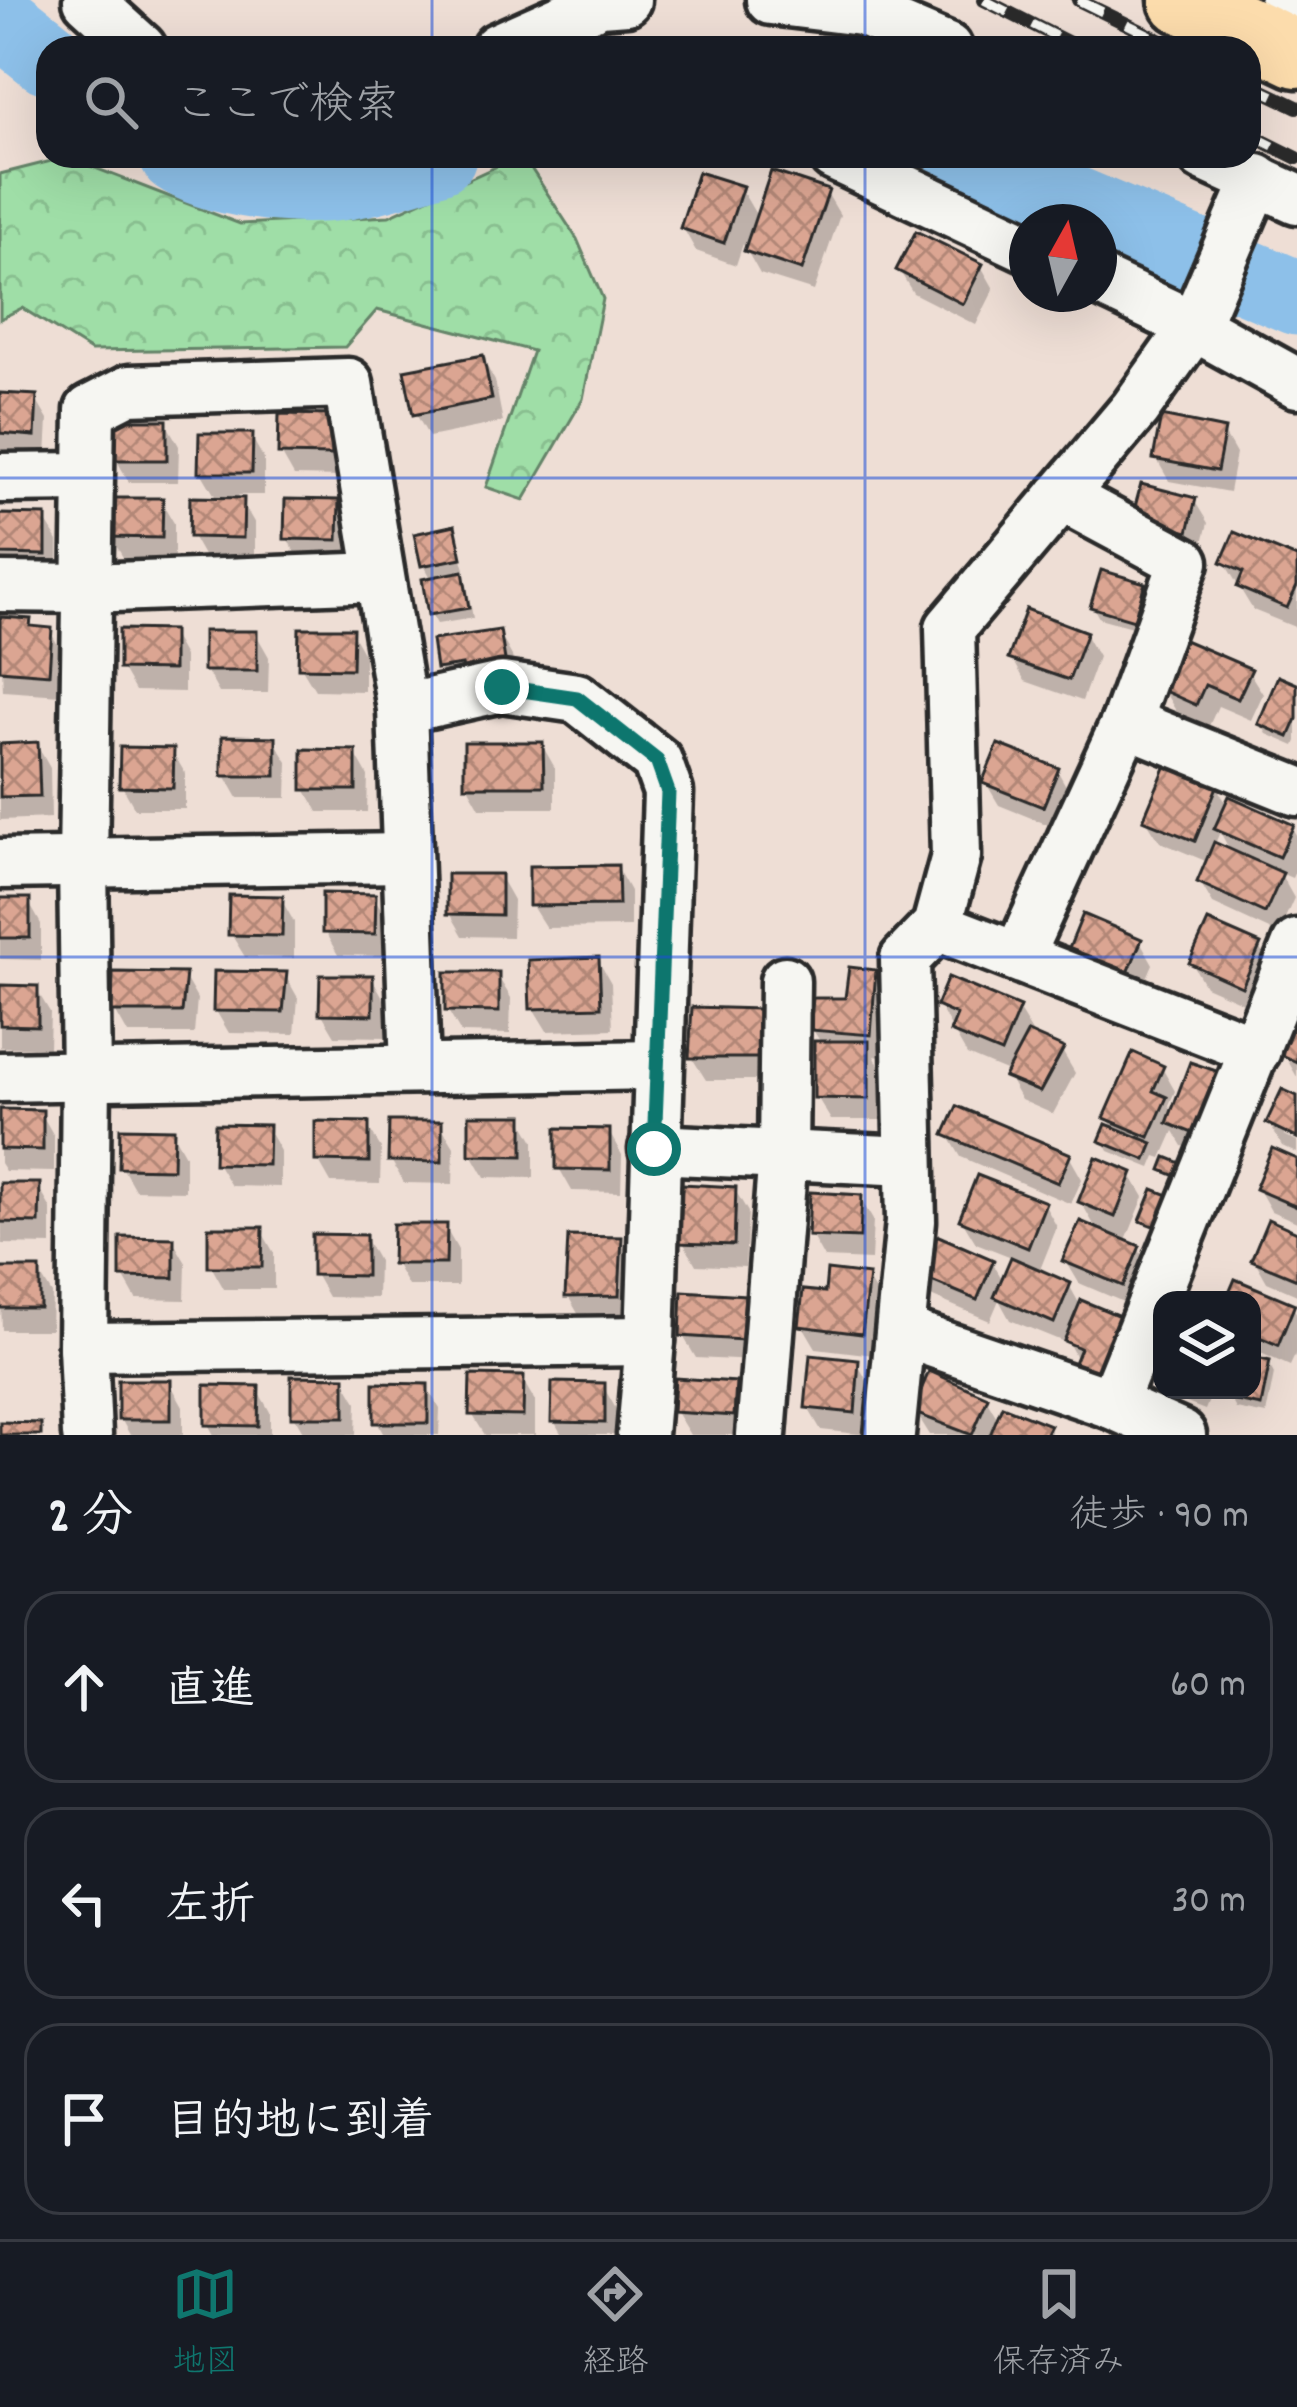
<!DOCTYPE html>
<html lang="ja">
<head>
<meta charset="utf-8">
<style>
	:root { --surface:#171b24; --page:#20242c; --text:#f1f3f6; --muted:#9ea1a6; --line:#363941; --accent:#0f766e }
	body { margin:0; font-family:Dekko,"Klee One",sans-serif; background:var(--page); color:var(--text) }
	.controls { position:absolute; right:36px; bottom:36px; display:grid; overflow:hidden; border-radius:24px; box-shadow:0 12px 48px #0002 }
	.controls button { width:108px; height:108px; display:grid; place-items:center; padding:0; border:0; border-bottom:3px solid var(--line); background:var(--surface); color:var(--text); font:60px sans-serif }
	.compass { position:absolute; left:1009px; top:204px; width:108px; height:108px; border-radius:50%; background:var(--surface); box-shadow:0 12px 48px #0002; rotate:8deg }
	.stop { position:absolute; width:36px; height:36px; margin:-27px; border:9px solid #0f766e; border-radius:50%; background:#fff }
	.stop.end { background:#0f766e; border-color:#fff; box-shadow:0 3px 12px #0008 }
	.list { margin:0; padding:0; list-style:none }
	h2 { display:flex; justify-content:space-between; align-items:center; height:156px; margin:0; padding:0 48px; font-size:51px }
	h2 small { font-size:39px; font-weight:400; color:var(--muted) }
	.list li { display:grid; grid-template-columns:78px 1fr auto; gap:36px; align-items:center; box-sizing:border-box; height:192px; margin:0 24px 24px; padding:0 24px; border:3px solid var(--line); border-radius:36px }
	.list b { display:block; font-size:45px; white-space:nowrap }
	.list em { font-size:39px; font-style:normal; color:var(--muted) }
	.icon { flex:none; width:66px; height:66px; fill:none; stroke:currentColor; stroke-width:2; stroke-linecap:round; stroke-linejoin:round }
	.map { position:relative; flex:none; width:1297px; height:1435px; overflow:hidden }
	.search { position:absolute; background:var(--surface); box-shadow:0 12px 48px #0002; left:36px; right:36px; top:36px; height:132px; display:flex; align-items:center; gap:30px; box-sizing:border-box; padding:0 42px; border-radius:36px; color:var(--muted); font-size:45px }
	.sheet { height:804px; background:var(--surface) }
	nav { display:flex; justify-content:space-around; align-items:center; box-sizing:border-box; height:168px; border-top:3px solid var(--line); background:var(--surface); font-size:33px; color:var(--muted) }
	nav a { display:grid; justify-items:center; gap:6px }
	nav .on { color:var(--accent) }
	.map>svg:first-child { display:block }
	.forest { fill:url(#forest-crowns); stroke:#658469; stroke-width:3 }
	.shadow { fill:#0003; fill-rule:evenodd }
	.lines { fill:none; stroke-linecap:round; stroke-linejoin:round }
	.river { stroke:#8dc0e9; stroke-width:75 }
	.building { fill:url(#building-cross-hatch); stroke:#2b2b2b; stroke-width:3 }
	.street-casing { stroke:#2b2b2b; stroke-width:57 }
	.primary-casing { stroke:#2b2b2b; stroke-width:75 }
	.street { stroke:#f6f6f2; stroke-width:48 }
	.primary { stroke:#fcdcac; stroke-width:66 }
	.rail-casing { stroke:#2b2b2b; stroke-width:14 }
	.rail { stroke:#f6f6f2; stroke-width:9; stroke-dasharray:27; stroke-linecap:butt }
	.route { stroke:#0f766e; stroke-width:15 }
	.grid { fill:none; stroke:#1d4ed8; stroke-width:3; stroke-opacity:0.55 }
</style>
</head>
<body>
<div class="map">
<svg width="1297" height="1435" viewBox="0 0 1297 1435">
	<defs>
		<pattern id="forest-crowns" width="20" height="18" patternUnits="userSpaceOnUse" patternTransform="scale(3)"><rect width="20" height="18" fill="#9fdea7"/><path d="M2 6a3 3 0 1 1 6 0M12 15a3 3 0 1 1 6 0" fill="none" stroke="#89bf90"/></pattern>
		<pattern id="building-cross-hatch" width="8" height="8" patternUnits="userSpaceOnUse" patternTransform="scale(3)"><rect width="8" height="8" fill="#dba592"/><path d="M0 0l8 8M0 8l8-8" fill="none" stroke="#b28777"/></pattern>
	</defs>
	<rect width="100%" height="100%" fill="#eeded5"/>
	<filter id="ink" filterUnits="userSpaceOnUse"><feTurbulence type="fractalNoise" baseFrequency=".00833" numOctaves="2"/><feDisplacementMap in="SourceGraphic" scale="24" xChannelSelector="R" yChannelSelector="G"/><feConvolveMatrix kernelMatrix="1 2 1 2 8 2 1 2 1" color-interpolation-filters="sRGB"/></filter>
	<g filter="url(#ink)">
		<!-- forest -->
		<polygon class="forest" points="519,156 523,156 577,239 603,299 583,399 524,500 486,487 533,351 377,310 345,347 91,351 22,308 0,319 0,174 67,157 240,224 389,216"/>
		<!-- shadow -->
		<g class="shadow">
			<polygon points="741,189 758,218 827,193 840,215 814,291 760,274 743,244 736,265 696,251 683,228"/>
			<polygon points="981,266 994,289 976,325 913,293 899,270"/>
			<polygon points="482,358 495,381 503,422 429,437 416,414"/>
			<polygon points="0,396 35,398 48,420 46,457 0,455"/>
			<polygon points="331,418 344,477 294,476 281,453"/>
			<polygon points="166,423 179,446 178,482 129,482 116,459"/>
			<polygon points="1223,431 1236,454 1229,492 1169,481 1156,458"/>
			<polygon points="251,436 264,459 264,495 238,495 255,524 255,560 205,559 192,536 218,501 201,472"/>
			<polygon points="1194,500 1208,523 1200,554 1148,541"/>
			<polygon points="161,501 174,523 174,560 124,559 111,537"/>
			<polygon points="337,503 350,525 350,561 300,561 287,538"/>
			<polygon points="0,517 44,518 58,541 58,577 8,576 0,562"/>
			<polygon points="453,528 465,569 458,570 467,585 473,618 437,624 431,614 432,580 424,565"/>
			<polygon points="1297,561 1297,628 1253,610 1224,562"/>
			<polygon points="1143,586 1149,597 1139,629 1099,618 1093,607"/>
			<polygon points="0,620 29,622 33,630 50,631 63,654 61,695 3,691"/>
			<polygon points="351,631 364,654 364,691 315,690 301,667"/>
			<polygon points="171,633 184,656 184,692 135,691 122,668"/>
			<polygon points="499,633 512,656 517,688 452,691 439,668"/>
			<polygon points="256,634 269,657 268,693 219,693 206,670"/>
			<polygon points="1085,634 1098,657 1082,701 1025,681 1012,658"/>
			<polygon points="1249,672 1263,694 1251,720 1218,706 1209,726 1176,711 1163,689"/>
			<polygon points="1297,687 1297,741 1295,746 1267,734 1261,724"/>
			<polygon points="274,740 288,762 287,798 238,798 225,775"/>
			<polygon points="37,745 50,768 51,818 0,820 0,747"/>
			<polygon points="542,745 555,768 555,808 480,808 467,785"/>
			<polygon points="172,751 185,773 185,809 135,809 122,786"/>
			<polygon points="355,753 368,776 367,812 318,812 305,789"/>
			<polygon points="1057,770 1070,793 1056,828 999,805 986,783"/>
			<path d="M1216 786 1228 806 1291 827 1297 836V867L1292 878 1280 873 1294 898 1278 934 1213 904 1200 882 1208 862 1160 842 1146 820ZM1220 832 1232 854 1214 846Z"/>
			<polygon points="617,868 630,891 630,927 546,928 532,906"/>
			<polygon points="500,877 513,900 512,937 463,936 450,913"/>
			<polygon points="374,897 387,919 387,956 338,955 325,932"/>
			<polygon points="281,899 294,922 294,958 245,957 231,934"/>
			<polygon points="0,901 28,901 41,924 41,960 0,959"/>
			<polygon points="1140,941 1153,964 1137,1001 1082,978"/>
			<polygon points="1259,947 1272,970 1255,1008 1205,986 1192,963"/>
			<polygon points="598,960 611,983 613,1029 547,1031 533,1008"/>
			<polygon points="874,972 887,995 882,1057 874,1056 880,1067 880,1120 831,1120 817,1097 822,1044 813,1030"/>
			<polygon points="285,975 298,998 295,1034 229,1033 216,1011"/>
			<polygon points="497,975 511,998 510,1034 461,1033 448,1011"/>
			<polygon points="184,976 197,999 194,1034 128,1034 115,1011"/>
			<polygon points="372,978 385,1001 385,1037 335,1036 322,1014"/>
			<polygon points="0,988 36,989 50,1012 49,1048 0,1047"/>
			<polygon points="939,1006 1018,1009 1032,1032 1030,1036 1062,1051 1075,1073 1053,1114 1021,1100 1008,1077 1010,1073 967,1055"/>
			<polygon points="756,1012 770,1035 774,1080 706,1080 692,1058"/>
			<polygon points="1297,1025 1297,1077 1284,1054"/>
			<polygon points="1162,1068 1175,1091 1169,1105 1173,1114 1217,1075 1230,1097 1208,1155 1183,1146 1174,1131 1162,1158 1156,1156 1151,1168 1109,1151 1103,1140 1115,1130 1107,1118"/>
			<polygon points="1297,1099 1297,1135 1284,1129 1284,1135 1297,1141 1297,1153 1282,1146 1269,1123"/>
			<polygon points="0,1112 41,1113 54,1136 54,1172 5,1171 0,1163"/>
			<polygon points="521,1118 534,1141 534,1178 485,1177 472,1154"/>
			<polygon points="440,1124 454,1147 453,1184 404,1183 391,1160"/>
			<polygon points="367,1125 381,1148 380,1184 331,1183 318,1160"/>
			<polygon points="267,1128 280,1151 280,1187 231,1186 217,1163"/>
			<polygon points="172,1132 185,1155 185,1191 135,1190 122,1167"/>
			<polygon points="609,1132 622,1155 621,1192 572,1191 559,1168"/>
			<polygon points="948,1135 1069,1156 1082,1179 1071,1204 961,1157"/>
			<polygon points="1297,1162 1297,1222 1271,1211 1258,1188"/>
			<polygon points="1131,1175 1144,1197 1125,1243 1138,1248 1151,1271 1135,1307 1079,1283 1066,1261 1098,1232 1081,1202"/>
			<polygon points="0,1186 38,1186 51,1209 51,1245 2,1244"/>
			<polygon points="735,1190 748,1212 745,1267 696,1265 683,1242"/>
			<polygon points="860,1198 873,1220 871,1260 824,1258 811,1235"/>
			<polygon points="1044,1204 1057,1227 1039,1272 1069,1285 1079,1303 1124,1322 1138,1344 1090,1385 1069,1344 1010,1320 999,1300 990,1321 933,1297 920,1274 992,1262 1004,1282 1014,1258 976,1243 962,1220"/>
			<polygon points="445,1227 458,1250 458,1286 408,1286 395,1263"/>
			<polygon points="261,1230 274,1253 274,1289 224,1289 211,1266"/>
			<polygon points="1297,1235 1297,1295 1267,1282 1254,1259"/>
			<polygon points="365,1238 378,1261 377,1298 328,1297 315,1274"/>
			<polygon points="620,1240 634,1262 631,1318 581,1319 568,1296"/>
			<polygon points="173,1241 186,1263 185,1300 136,1299 123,1276"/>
			<polygon points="0,1271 38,1271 52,1294 51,1330 2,1330"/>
			<polygon points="867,1278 880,1300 874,1355 816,1348 803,1326 827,1295"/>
			<polygon points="1237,1283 1293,1307 1297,1314 1297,1351 1290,1366 1252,1349 1252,1300 1229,1300"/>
			<polygon points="743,1298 756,1321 754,1361 696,1358 683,1336"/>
			<polygon points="1252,1360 1268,1363 1274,1374 1266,1415 1236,1409 1230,1398 1252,1390"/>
			<polygon points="857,1363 870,1386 866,1435 821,1430 808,1408"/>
			<polygon points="522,1379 535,1401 535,1435 485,1435 472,1414"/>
			<polygon points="344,1380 357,1402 356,1435 305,1435 294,1416"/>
			<polygon points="170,1383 183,1406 183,1435 130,1435 121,1419"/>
			<polygon points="734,1385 748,1408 746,1435 690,1435 676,1412"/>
			<polygon points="426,1386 440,1409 439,1435 384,1435 377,1422"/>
			<polygon points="603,1386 616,1409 617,1435 562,1435 554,1421"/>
			<polygon points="257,1389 270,1412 270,1435 214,1435 208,1424"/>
			<polygon points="1164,1390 1213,1390 1205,1410 1166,1395"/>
			<polygon points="986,1399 999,1421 1048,1427 1052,1435 930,1435 915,1411"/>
		</g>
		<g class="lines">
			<!-- river -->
			<g class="river">
				<polyline points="0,19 48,57"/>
				<path d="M177 156C213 181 296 190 340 183 372 179 408 167 439 156"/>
				<polyline points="962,156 1297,298"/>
			</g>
		</g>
		<!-- building -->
		<g class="building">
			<polygon points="771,171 829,190 802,270 744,251"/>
			<polygon points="698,172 743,186 724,243 680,228"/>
			<polygon points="916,231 983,264 963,304 896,270"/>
			<polygon points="483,355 492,399 413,415 404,370"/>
			<polygon points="0,393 37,395 35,436 0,433"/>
			<polygon points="279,414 333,415 332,455 278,454"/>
			<polygon points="1161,416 1225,429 1217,471 1153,459"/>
			<polygon points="114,420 167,420 167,460 113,460"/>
			<polygon points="199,433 253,433 252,473 198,473"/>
			<polygon points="1141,484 1196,498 1188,532 1132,518"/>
			<polygon points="190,497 244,498 243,538 189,537"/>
			<polygon points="109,498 163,498 162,538 108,537"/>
			<polygon points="285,499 339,500 338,540 284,539"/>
			<polygon points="0,514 46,515 46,555 0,554"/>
			<polygon points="455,525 462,558 421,566 414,534"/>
			<polygon points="1234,532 1297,558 1297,586 1287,608 1237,587 1243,572 1221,562"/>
			<polygon points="1101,570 1145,583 1134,620 1090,607"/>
			<polygon points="463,571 469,608 428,615 422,579"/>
			<polygon points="1026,609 1087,632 1069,680 1008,659"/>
			<polygon points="0,617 31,619 30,626 52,628 49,674 0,670"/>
			<polygon points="299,628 353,628 352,669 298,668"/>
			<polygon points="119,629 173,630 173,670 119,669"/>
			<polygon points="500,630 506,666 464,673 462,665 436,669 432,640"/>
			<rect x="203" y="631" width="54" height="40"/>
			<polygon points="1182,639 1252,669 1238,699 1205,685 1196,705 1160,689"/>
			<polygon points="1278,676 1297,684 1297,719 1289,737 1258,724"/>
			<polygon points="222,736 276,737 276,776 222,776"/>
			<polygon points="38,742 40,796 0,797 0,744"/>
			<polygon points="464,742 543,742 544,786 464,786"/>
			<polygon points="998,744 1059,768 1043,807 982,783"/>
			<polygon points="120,747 174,748 173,788 119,787"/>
			<polygon points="302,749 356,750 356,790 302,790"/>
			<polygon points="1167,763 1218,784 1195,841 1143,820"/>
			<polygon points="1229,796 1294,825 1279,857 1214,829"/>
			<polygon points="1214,842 1283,873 1265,913 1197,882"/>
			<polygon points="618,865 619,905 529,906 529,866"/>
			<polygon points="447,874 501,874 501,915 447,914"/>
			<polygon points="322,893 376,894 375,934 322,933"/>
			<polygon points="229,895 283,896 282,936 228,935"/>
			<rect x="0" y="898" width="30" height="40"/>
			<polygon points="1083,914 1142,939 1125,980 1066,956"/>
			<polygon points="1208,921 1261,944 1242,987 1189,963"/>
			<polygon points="599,957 601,1007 530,1009 528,960"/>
			<polygon points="849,967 876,970 871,1035 810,1030 813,998 845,998"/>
			<polygon points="214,971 287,972 283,1012 213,1011"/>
			<polygon points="113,972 186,973 182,1012 112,1012"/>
			<polygon points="445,972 499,972 499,1012 445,1011"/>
			<polygon points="320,975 373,975 373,1015 319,1014"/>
			<polygon points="948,977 1020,1007 1001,1053 950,1032 957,1015 936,1006"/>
			<polygon points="0,985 38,986 38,1026 0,1025"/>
			<polygon points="692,1007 758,1009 763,1058 689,1058"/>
			<polygon points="1297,1017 1297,1062 1281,1055"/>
			<polygon points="1028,1032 1064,1048 1040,1092 1004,1077"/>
			<polygon points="814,1041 869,1041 869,1099 814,1098"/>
			<polygon points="1133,1052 1164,1066 1153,1091 1167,1097 1149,1137 1104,1118"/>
			<polygon points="1190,1062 1219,1072 1195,1134 1167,1123"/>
			<polygon points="1282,1089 1297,1096 1297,1138 1266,1123"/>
			<polygon points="957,1106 1071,1154 1058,1183 944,1135"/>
			<polygon points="0,1109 43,1110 43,1150 0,1149"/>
			<polygon points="469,1115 523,1115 523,1156 469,1155"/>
			<polygon points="315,1121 369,1122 369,1162 315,1161"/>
			<polygon points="389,1121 442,1121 442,1162 388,1161"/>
			<polygon points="215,1124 269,1125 268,1165 214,1164"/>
			<polygon points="1106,1124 1153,1143 1146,1160 1099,1141"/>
			<polygon points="120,1128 174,1129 173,1169 119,1168"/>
			<polygon points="556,1128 610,1129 610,1170 556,1169"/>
			<polygon points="1272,1148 1297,1159 1297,1207 1255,1189"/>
			<polygon points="1096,1157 1133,1172 1115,1217 1078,1202"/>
			<polygon points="1166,1157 1186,1165 1181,1178 1161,1170"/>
			<polygon points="977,1175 1046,1202 1028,1248 959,1220"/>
			<polygon points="0,1183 40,1183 39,1223 0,1222"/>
			<polygon points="682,1184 736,1187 734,1245 679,1243"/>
			<polygon points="1153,1189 1176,1198 1164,1230 1140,1221"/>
			<polygon points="810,1192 862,1195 860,1238 808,1236"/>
			<polygon points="1268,1219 1297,1232 1297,1279 1251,1260"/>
			<polygon points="1080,1221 1140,1246 1123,1286 1062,1261"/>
			<polygon points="393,1224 447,1224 446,1264 392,1264"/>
			<polygon points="208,1227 263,1227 262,1267 208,1267"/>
			<polygon points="312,1234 366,1235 366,1276 312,1275"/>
			<polygon points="934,1234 994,1260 977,1300 917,1275"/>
			<polygon points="568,1236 622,1237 619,1296 565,1297"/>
			<polygon points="120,1237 174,1238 174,1278 120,1277"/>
			<polygon points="1011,1257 1071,1283 1054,1323 994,1297"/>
			<rect x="0" y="1268" width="40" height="40"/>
			<polygon points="827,1270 869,1275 862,1334 799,1326 803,1290 825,1292"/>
			<polygon points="1235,1279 1295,1304 1278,1345 1252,1334 1252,1300 1226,1300"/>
			<polygon points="682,1291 745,1295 742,1340 680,1336"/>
			<polygon points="1081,1300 1127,1319 1103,1375 1074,1363 1080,1348 1064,1341"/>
			<polygon points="1162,1345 1162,1377 1150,1372"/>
			<polygon points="810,1355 859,1360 855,1413 805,1408"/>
			<polygon points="1252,1357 1270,1361 1261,1406 1227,1399 1228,1390 1252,1390"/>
			<polygon points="929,1371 988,1397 972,1435 912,1412"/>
			<polygon points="470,1375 524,1376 523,1416 469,1415"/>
			<polygon points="291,1376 345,1377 345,1417 291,1417"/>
			<polygon points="675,1378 736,1382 734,1416 673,1412"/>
			<rect x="118" y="1380" width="53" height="40"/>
			<polygon points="552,1382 605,1383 605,1423 551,1422"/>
			<polygon points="374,1383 428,1384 428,1423 374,1423"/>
			<polygon points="205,1385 259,1386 258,1426 205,1425"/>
			<polygon points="1002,1406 1050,1425 1045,1435 990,1435"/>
			<polygon points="0,1422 41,1423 41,1435 0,1435"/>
		</g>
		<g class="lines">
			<!-- street casing -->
			<g class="street-casing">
				<g id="street">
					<polyline points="88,0 141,48"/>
					<polyline points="771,0 861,11 947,48"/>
					<polyline points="1272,42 1285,0"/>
					<polyline points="497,48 600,2 626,0"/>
					<polyline points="834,156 1027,247"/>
					<polyline points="1203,156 1297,199"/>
					<polyline points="1099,281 1194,326 1297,383"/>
					<polyline points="0,478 87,477"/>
					<polyline points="0,587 88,588 379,577"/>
					<polyline points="402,709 502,687 577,698 657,761 668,792 650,1341 642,1435"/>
					<polyline points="1126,722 1297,791"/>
					<polyline points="0,864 406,858"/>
					<polyline points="937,926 1256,1050"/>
					<polyline points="1018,957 1126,722 1184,562 1061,496"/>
					<polyline points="0,1077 656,1065"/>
					<polyline points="654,1149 909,1161"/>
					<polyline points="902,1332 1112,1404"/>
					<polyline points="83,1347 650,1341"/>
					<polyline points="87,1435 83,1347 86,1077 83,863 90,410 129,390 348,383 402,709 415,1068"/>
					<polyline points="761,1435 783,1155 785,981"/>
					<polyline points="890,1435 911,1221 905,959 937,926 956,856 950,628 1135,409 1194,326 1257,179"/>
					<polyline points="1181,1435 1112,1404 1297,944"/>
				</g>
			</g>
			<!-- primary casing -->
			<g class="primary-casing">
				<polyline id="primary" points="1183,0 1297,54"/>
			</g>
			<!-- street -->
			<use href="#street" class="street"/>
			<!-- primary -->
			<use href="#primary" class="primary"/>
			<!-- rail casing -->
			<g class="rail-casing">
				<g id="rail">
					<polyline points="984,0 1079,48"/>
					<polyline points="1078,0 1176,48"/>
					<polyline points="1249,84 1297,107"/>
					<polyline points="1249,134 1297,158"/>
				</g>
			</g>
			<!-- rail -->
			<use href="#rail" class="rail"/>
		</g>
	</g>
	<g class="lines" filter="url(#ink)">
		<!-- route -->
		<polyline class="route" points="502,687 577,698 657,761 668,792 654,1149"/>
	</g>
	<!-- grid -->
	<path class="grid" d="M432 0V48M865 0V48M432 156V1435M865 156V1435M0 478H1297M0 957H1297"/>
</svg>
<div class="controls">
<button><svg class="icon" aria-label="layers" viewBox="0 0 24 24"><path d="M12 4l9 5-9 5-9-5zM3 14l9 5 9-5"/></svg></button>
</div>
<svg class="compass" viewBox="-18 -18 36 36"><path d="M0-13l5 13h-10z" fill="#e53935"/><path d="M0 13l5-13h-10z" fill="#9ea1a6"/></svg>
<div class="stop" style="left:654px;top:1149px"></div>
<div class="stop end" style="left:502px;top:687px"></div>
<div class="search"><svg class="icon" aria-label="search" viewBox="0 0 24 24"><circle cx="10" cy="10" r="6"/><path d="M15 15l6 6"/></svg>ここで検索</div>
</div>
<section class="sheet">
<h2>2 分<small>徒歩 · 90 m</small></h2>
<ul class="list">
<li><svg class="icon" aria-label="ahead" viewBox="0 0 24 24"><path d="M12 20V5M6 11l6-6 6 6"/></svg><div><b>直進</b></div><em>60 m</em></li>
<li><svg class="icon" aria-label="left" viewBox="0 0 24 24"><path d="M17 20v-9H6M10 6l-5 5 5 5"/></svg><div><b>左折</b></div><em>30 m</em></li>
<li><svg class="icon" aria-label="arrive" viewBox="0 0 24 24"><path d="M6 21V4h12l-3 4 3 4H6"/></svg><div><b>目的地に到着</b></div></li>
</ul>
</section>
<nav>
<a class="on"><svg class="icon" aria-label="map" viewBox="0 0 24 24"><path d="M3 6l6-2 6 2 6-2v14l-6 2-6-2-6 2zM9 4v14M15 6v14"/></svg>地図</a>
<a><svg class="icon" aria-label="directions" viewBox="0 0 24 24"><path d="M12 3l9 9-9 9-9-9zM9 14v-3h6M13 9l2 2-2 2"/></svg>経路</a>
<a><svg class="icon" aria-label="saved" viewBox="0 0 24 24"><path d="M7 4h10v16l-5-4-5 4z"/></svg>保存済み</a>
</nav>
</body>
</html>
